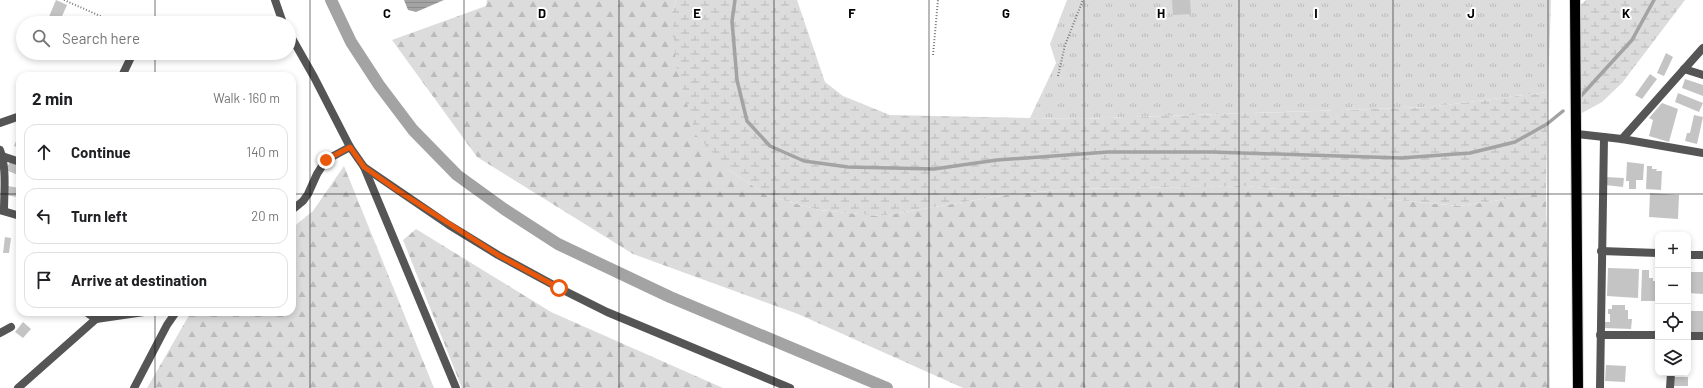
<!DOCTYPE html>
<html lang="en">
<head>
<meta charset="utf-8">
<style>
	:root { --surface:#fff; --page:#f6f6f6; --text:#202124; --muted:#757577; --line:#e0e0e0 }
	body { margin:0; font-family:Barlow,sans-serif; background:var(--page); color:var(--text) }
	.controls { position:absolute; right:12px; bottom:12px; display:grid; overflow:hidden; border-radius:8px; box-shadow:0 2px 6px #0003 }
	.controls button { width:36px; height:36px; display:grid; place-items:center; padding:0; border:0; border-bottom:1px solid var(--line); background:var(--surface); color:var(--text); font:20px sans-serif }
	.stop { position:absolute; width:12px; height:12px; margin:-9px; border:3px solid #ea580c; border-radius:50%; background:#fff }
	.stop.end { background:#ea580c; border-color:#fff; box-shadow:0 1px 4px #0008 }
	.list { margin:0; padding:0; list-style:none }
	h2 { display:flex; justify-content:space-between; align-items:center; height:52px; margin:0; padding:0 16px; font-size:17px }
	h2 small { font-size:13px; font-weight:400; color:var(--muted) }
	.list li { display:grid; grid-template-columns:26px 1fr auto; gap:12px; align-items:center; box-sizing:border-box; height:56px; margin:0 8px 8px; padding:0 8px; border:1px solid var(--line); border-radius:12px }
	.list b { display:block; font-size:15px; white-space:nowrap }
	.list em { font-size:13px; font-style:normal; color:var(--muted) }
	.icon { flex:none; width:22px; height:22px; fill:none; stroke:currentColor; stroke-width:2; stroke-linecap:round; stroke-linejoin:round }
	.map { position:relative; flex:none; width:1703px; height:388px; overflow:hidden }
	.search { position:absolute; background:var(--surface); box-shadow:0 2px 6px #0003; left:16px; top:16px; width:280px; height:44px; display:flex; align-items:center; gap:10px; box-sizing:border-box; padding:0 14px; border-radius:22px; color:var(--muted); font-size:15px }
	.panel { position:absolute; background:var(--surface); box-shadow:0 2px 6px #0003; left:16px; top:72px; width:280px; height:244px; border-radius:12px }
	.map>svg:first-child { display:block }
	.forest { fill:url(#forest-firs) }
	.wetland { fill:url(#wetland-marsh) }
	.park { fill:url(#park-tufts) }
	.water { fill:url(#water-rules) }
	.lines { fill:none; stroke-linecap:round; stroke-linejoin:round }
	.stream { stroke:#a3a3a3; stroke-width:3.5 }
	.canal { stroke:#a3a3a3; stroke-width:12 }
	.building { fill:#c4c4c4 }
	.primary-casing { stroke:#dbdbdb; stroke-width:12 }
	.path { stroke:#777; stroke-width:2; stroke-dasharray:1 2; stroke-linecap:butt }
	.minor { stroke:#555; stroke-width:8 }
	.tertiary { stroke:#555; stroke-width:8 }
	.primary { stroke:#000; stroke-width:10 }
	.route { stroke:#ea580c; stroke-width:5 }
	.grid { fill:none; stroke:#000; stroke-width:1; stroke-opacity:0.55 }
	.grid-label { font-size:13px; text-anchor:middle; font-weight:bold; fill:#000; stroke:#fff; stroke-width:4; stroke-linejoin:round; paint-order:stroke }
</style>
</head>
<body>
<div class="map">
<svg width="1703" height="388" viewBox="0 0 1703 388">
	<defs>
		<pattern id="forest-firs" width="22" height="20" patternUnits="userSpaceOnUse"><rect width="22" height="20" fill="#dcdcdc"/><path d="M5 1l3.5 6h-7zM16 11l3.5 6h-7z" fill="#bbb"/></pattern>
		<pattern id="wetland-marsh" width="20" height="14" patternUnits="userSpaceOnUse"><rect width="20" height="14" fill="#dcdcdc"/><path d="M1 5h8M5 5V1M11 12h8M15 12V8" fill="none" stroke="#bbb"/></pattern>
		<pattern id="park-tufts" width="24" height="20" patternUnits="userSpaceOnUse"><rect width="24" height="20" fill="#dcdcdc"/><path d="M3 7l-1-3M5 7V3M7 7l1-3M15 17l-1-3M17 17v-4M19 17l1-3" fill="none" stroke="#bbb"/></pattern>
		<pattern id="water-rules" width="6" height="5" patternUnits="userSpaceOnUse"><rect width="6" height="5" fill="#a3a3a3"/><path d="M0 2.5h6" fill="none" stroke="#8b8b8b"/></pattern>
	</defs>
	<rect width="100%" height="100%" fill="#fff"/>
	<!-- forest -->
	<g class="forest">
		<polygon points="487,0 676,0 672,12 730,171 768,196 819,210 880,216 1012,194 1072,189 1245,186 1460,206 1546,193 1550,388 963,388 798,314 633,254 477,157 392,40 486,6"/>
		<polygon points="344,166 434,388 147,388 191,312 292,312 292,228 313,211"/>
		<polygon points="416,229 551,312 723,388 462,388 403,240"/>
	</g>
	<!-- wetland -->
	<g class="wetland">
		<polygon points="676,0 797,0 825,82 843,96 890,115 1077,119 1430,107 1548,92 1546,193 1460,206 1245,186 1072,189 1012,194 880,216 819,210 768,196 730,171 696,135 676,66 672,12"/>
		<polygon points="1586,0 1685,0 1622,83 1602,102 1582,113 1580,107 1578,7"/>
	</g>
	<!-- park -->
	<polygon class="park" points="1067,0 1551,0 1548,92 1430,107 1077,119 1030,118 1056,63 1050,44"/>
	<!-- water -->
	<polygon class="water" points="404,0 444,0 416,12 408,10"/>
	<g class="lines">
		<!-- stream -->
		<g class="stream">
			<polyline points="735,0 732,21 737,80 747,121 770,146 804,161 848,167 934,169 997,160 1108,152 1212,152 1401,158 1470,153 1515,142 1547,124 1563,111"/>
			<polyline points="1579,98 1632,40 1654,0"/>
		</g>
		<!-- canal -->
		<polyline class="canal" points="331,0 351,42 379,85 413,130 457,175 504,209 558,244 670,297 887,388"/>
	</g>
	<!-- building -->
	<g class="building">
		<polygon points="56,0 67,5 59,23 48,19"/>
		<polygon points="1172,0 1190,0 1191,14 1173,15"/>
		<polygon points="1666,53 1673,57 1664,76 1657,73"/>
		<polygon points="1650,74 1657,79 1642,99 1635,95"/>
		<polygon points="1685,79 1703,85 1703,96 1682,88"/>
		<polygon points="1678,93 1703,103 1699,112 1675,102"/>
		<polygon points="1662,103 1678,109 1669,142 1649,136 1653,120 1649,118"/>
		<polygon points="1694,115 1703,117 1697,144 1685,141 1687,133 1690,133"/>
		<polygon points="20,132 20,148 14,146"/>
		<polygon points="10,161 20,166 20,176 6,170"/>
		<polygon points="1627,162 1644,164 1643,180 1636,180 1636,189 1629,189 1629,181 1626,181"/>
		<polygon points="1647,166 1652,166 1652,169 1657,169 1656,171 1662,171 1661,190 1646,189"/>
		<polygon points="1606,177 1624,178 1623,187 1605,185"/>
		<polygon points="8,186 19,188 17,197 6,195"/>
		<polygon points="1650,193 1679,195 1678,219 1649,217"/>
		<polygon points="5,237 11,238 9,253 3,253"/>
		<polygon points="1608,268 1639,269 1638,298 1607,296"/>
		<polygon points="1642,270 1649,270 1649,278 1653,278 1653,281 1658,281 1658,301 1641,301"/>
		<polygon points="1688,272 1703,272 1703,294 1688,293"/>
		<polygon points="1612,305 1625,305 1625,310 1628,310 1628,319 1632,319 1631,329 1605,328 1605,322 1610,322 1610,314 1608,314 1608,309 1612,309"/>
		<polygon points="1688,311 1703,311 1703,333 1688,332"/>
		<polygon points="23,322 31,329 23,338 15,332"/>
		<polygon points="1606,365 1626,366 1625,382 1605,381"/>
		<rect x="1672" y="377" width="16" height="9"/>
	</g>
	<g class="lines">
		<!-- primary casing -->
		<g class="primary-casing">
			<polyline id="primary" points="1575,0 1578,388"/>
		</g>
		<!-- path -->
		<g class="path">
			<polyline points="64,0 116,23"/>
			<polyline points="933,55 938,0"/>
			<polyline points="1058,76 1065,45 1083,0"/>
		</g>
		<!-- minor -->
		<g class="minor">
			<polyline points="274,23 281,19"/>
			<polyline points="1684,69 1703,75"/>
			<polyline points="122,76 133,53"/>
			<polyline points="0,123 20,116"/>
			<polyline points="1577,134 1622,139 1703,153"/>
			<polyline points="1622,139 1703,48"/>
			<path d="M0 150C7 168 4 192 4 211"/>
			<polyline points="2,156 20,162"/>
			<polyline points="364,167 449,225 498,255 559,288 607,312 790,388"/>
			<polyline points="0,210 20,216"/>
			<polyline points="292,210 303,201 308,194 317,174 326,160 350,147"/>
			<polyline points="1601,251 1658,253"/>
			<polyline points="1688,255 1703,255"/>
			<polyline points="86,312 96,319 144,312"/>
			<polyline points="0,333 11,327"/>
			<polyline points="1600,335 1658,335"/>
			<polyline points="1688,336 1703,336"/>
			<polyline points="18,388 96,319"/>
			<polyline points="134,388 167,325 176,312"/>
			<polyline points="1600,388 1604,137"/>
			<polyline points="1670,388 1671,373"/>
		</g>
		<!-- tertiary -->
		<g class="tertiary">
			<polyline points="275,0 283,23"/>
			<polyline points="289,33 314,77 350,147 364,167 456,388"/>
		</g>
		<!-- primary -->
		<use href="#primary" class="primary"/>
	</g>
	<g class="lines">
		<!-- route -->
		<polyline class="route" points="326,160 350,147 364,167 400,192 498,255 559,288"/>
	</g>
	<!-- grid -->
	<path class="grid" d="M155 0V23M310 0V388M464 0V388M619 0V388M774 0V388M929 0V388M1084 0V388M1239 0V388M1393 0V388M1548 0V388M155 53V76M0 194H20M292 194H1703M155 312V388"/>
	<g class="grid-label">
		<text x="387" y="18">C</text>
		<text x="542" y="18">D</text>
		<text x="697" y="18">E</text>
		<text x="852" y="18">F</text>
		<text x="1006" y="18">G</text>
		<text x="1161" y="18">H</text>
		<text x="1316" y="18">I</text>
		<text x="1471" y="18">J</text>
		<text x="1626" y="18">K</text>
	</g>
</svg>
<div class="controls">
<button>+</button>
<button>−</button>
<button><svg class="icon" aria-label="locate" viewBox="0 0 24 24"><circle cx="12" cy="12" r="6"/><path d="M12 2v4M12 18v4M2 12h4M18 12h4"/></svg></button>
<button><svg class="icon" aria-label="layers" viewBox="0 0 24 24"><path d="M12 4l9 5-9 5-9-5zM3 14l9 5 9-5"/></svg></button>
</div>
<div class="stop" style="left:559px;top:288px"></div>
<div class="stop end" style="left:326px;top:160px"></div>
<div class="search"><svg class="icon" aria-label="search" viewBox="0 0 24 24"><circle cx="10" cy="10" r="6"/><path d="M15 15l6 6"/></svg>Search here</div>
<section class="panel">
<h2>2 min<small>Walk · 160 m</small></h2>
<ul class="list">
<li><svg class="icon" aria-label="ahead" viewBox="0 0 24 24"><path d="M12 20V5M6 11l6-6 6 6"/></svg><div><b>Continue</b></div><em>140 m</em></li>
<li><svg class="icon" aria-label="left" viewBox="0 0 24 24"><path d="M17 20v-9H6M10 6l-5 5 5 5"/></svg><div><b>Turn left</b></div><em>20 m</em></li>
<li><svg class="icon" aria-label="arrive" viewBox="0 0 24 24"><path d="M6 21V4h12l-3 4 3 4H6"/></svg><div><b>Arrive at destination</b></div></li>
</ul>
</section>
</div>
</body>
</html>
